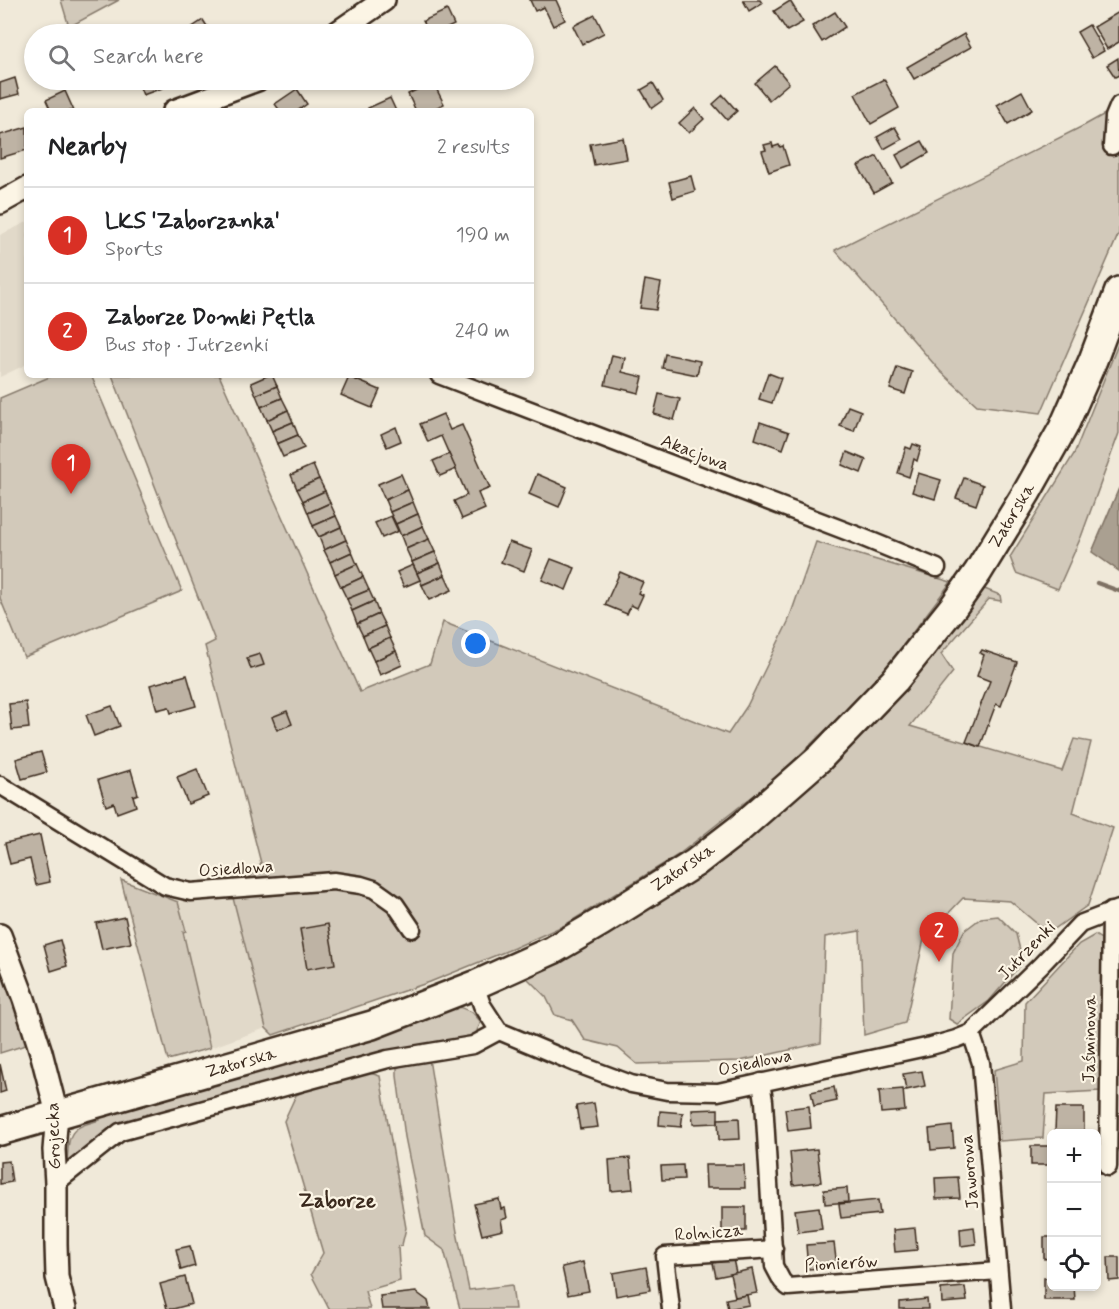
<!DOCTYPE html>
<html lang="en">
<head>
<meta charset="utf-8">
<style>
	:root { --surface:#fff; --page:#f6f6f6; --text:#202124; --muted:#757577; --line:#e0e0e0; --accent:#d93025 }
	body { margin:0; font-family:Mynerve,sans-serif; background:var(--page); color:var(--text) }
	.controls { position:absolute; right:18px; bottom:18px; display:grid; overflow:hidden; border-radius:9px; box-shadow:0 3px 9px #0003 }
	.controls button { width:54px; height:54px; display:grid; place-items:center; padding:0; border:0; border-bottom:2px solid var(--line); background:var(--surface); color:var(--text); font:30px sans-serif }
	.you { position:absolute; left:476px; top:644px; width:21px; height:21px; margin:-15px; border:4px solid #fff; border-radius:50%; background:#1a73e8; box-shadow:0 0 0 9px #1a73e833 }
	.badge { display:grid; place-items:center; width:39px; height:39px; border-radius:50%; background:var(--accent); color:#fff; font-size:20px; font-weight:700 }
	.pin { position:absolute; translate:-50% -50px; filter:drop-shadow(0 2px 3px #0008) }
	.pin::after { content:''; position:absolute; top:32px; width:21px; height:18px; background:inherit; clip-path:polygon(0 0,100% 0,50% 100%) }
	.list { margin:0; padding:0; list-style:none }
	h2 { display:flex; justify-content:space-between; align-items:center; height:78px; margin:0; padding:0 24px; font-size:26px }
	h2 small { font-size:20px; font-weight:400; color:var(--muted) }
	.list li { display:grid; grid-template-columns:39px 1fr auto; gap:18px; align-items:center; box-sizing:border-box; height:96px; padding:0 24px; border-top:2px solid var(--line) }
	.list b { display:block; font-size:22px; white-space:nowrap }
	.list p { margin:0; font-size:20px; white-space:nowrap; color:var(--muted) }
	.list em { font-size:20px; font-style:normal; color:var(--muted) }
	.icon { flex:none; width:33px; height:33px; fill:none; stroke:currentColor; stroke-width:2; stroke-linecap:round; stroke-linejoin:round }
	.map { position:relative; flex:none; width:1119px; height:1309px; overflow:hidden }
	.search { position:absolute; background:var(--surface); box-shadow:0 3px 9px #0003; left:24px; top:24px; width:510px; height:66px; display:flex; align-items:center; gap:15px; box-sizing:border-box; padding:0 21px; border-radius:33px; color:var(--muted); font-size:22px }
	.panel { position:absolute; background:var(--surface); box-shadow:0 3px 9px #0003; left:24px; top:108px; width:510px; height:270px; border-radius:9px }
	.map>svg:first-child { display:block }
	.built { fill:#e1d9c9 }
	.green { fill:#d2c9ba; stroke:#867a6c; stroke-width:1.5 }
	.water { fill:#aaa091; stroke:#7e7163; stroke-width:1.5 }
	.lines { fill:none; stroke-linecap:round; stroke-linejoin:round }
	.stream { stroke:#7e7163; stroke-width:4.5 }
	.building { fill:#beb3a4; stroke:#3b2a1e; stroke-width:1.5 }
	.minor-casing { stroke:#3b2a1e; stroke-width:21 }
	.tertiary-casing { stroke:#3b2a1e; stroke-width:26 }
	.primary-casing { stroke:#3b2a1e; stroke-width:32 }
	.minor { stroke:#fcf5e5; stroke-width:16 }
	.tertiary { stroke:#fcf5e5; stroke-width:21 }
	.primary { stroke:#fcf5e5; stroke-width:27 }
	.labels { text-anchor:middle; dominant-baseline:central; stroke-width:4.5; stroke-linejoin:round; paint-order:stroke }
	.street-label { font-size:18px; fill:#3b2a1e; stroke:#fcf5e5 }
	.quarter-label { font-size:21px; font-weight:bold; fill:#3b2a1e; stroke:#fcf5e5 }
</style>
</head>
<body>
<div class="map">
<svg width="1119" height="1309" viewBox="0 0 1119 1309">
	<rect width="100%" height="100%" fill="#f0e9d9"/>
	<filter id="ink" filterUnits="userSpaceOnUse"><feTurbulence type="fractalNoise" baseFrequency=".0167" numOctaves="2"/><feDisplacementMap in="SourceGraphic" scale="12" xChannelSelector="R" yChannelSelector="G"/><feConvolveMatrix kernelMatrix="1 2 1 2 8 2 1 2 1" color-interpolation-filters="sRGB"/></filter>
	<g filter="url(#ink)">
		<!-- built -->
		<g class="built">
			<polygon points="27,222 27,364 0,377 0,235"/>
			<polygon points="233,898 266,1028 210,1048 183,932 186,930 178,902"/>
		</g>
		<!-- green -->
		<g class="green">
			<polygon points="61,0 119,0 69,27"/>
			<polygon points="1119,106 1119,233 1041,413 977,405 940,371 835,250 1085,125"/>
			<polygon points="1119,342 1119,433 1081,537 1058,589 1016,573 1010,557 1074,454"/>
			<polygon points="54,375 91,375 182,591 24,657 0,598 0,398"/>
			<polygon points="112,375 219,375 360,692 430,664 443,622 728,734 747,706 788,622 816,542 951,582 875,682 776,778 678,855 565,925 514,948 430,982 273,1035 266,1028 233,898 261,863 205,646 215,641"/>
			<polygon points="982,588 1000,595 1001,601 989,599 941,654 953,672 910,726 1062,771 1074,739 1091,742 1073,813 1113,828 1088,905 1053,930 1041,927 1010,901 963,898 924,939 905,1023 864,1035 860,931 825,937 821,1043 740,1061 637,1064 618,1048 585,1040 572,1020 555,1015 546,997 527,978 728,857 868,730 937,651"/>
			<polygon points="121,880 178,902 186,931 183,932 210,1048 168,1060"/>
			<polygon points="998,916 1016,934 1023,962 989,1001 957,1024 949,1019 953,953 964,931 981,918"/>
			<polygon points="1095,935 1101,939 1100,1091 1046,1094 1043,1138 1000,1141 994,1070 1024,1061 1025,1002 1079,944"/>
			<polygon points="0,965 32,1043 0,1053"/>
			<path d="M457 1006 472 1012 481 1022 475 1035 387 1053 110 1130 72 1164 67 1162C69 1132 69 1128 100 1120L98 1114Z"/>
			<polygon points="429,1059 457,1232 469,1290 512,1285 515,1309 460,1309 444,1250 425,1236 405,1137 397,1076 397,1068 403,1065"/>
			<polygon points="370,1073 380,1076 406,1228 402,1245 398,1247 400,1281 365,1291 370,1309 329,1309 311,1274 323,1253 284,1121 296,1095 315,1087"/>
		</g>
		<!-- water -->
		<polygon class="water" points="1119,488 1119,571 1092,552"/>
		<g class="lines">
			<!-- stream -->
			<polyline class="stream" points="1097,583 1119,591"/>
		</g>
		<!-- building -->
		<g class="building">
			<polygon points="530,0 556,0 565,20 553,26 544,7 535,11"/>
			<polygon points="743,0 760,0 762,3 749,11"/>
			<polygon points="790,1 803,22 787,31 774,11"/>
			<polygon points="447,10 454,25 435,34 430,34 423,21"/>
			<polygon points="835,12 845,27 822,42 812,26"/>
			<polygon points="1119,12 1119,42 1107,49 1094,27"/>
			<polygon points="595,15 604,33 582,44 573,26"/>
			<polygon points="203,20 212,34 196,34 191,28"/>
			<polygon points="406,25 410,34 386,34"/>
			<polygon points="1089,25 1104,51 1092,58 1077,32"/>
			<polygon points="964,34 971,47 914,79 907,67"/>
			<polygon points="1118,58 1119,75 1115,77 1107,65"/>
			<polygon points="775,66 789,83 769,100 755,83"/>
			<polygon points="15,78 19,94 0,99 0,83"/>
			<polygon points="884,79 899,108 871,124 855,94"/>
			<polygon points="137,80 175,80 176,83 143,95"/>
			<polygon points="433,82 444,104 429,111 416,111 408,94"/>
			<polygon points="653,83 663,100 652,108 641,90"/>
			<polygon points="297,89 307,104 297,111 280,111 275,104"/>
			<polygon points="65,91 74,111 51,111 46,100"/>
			<polygon points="1022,91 1032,110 1008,124 997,105"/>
			<polygon points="723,95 737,111 727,120 713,104"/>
			<polygon points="390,98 396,111 370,111 368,108"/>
			<polygon points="695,108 704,119 689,133 679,123"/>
			<polygon points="27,127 27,150 0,158 0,135"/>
			<polygon points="895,127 902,139 884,149 877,137"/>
			<polygon points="623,138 627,159 594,165 590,144"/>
			<polygon points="922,141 929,153 903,168 896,155"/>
			<polygon points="772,143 773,147 779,145 780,147 783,146 789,165 769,172 762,151 766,150 764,145"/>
			<polygon points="877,156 892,183 874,193 858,166"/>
			<polygon points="691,176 695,191 673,198 669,182"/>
			<polygon points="645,280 661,283 656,310 640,308"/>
			<polygon points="665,354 700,361 697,375 662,368"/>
			<polygon points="612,355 625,358 622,372 643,377 639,393 605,385"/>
			<polygon points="897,367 912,372 905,394 890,389"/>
			<polygon points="768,373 781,378 772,403 759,399"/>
			<polygon points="269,375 272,375 277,386 256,395 251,383"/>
			<polygon points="349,377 380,390 372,408 341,395"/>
			<polygon points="277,386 282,398 261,407 256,395"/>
			<polygon points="659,394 680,399 674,420 654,414"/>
			<polygon points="282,398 288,410 267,420 261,407"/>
			<polygon points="848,406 861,411 854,431 840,426"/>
			<polygon points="288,410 293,422 272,431 267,420"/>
			<polygon points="443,414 450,430 462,425 490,488 478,493 485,509 462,519 454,501 467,495 441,436 428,442 420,424"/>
			<polygon points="293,422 298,435 277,444 272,431"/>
			<polygon points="760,422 789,432 783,449 755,439"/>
			<polygon points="396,427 401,441 387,447 381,434"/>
			<polygon points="298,435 304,448 283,457 277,444"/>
			<polygon points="913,444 921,447 917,461 914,459 909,477 898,473 906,447 911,449"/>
			<polygon points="847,452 866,460 861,473 842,465"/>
			<polygon points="449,454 456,469 440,476 433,461"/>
			<polygon points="313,465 319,479 297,489 291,475"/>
			<polygon points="918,473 941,480 935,499 912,492"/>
			<polygon points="401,474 408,490 385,500 378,484"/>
			<polygon points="537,474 567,487 559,507 529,494"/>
			<polygon points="964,478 983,485 976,505 956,498"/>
			<polygon points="319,479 325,491 303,501 297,489"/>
			<polygon points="408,490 413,502 390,512 385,500"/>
			<polygon points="325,491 330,503 308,513 303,501"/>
			<polygon points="413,502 418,514 396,524 390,512"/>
			<polygon points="330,503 336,516 313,526 308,513"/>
			<polygon points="418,514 423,526 401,536 396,524"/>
			<polygon points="336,516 341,527 319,537 313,526"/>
			<polygon points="391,516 398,531 382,538 375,523"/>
			<polygon points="423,526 429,539 406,549 401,536"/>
			<polygon points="341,527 346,540 324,550 319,537"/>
			<polygon points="429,539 435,552 412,562 406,549"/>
			<polygon points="346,540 352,552 330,562 324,550"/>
			<polygon points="509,542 532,550 524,571 501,562"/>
			<polygon points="352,552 357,564 335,574 330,562"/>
			<polygon points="435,552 440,563 417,573 412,562"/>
			<polygon points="551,559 575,568 566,590 542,580"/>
			<polygon points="440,563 445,575 422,585 417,573"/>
			<polygon points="357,564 363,577 341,587 335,574"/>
			<polygon points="413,565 420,580 404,587 397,572"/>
			<polygon points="620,572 643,582 638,593 643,595 637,608 631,605 627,614 605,605"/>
			<polygon points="445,575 452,590 429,600 422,585"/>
			<polygon points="363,577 369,590 347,599 341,587"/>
			<polygon points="369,590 374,601 352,611 347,599"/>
			<polygon points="374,601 379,614 357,624 352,611"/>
			<polygon points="379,614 385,626 363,636 357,624"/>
			<polygon points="385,626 390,638 368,648 363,636"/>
			<polygon points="390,638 396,651 374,661 368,648"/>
			<polygon points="982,650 1017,662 1001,706 996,704 980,747 966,742 990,681 977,676 984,655 980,653"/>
			<polygon points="396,651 402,665 380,675 374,661"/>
			<polygon points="260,654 264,665 251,669 247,658"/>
			<polygon points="187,675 196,706 171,713 169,707 157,710 150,685"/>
			<polygon points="26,702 29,728 12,730 9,704"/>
			<polygon points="112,706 120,726 94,736 86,715"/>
			<polygon points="287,711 292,724 277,730 272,717"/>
			<polygon points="41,752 47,772 22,779 16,759"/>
			<polygon points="197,769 208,796 188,804 177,777"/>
			<polygon points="131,770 138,794 133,796 136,806 117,813 114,803 106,806 98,780"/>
			<polygon points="40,835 50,882 36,885 30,859 10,864 5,843"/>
			<polygon points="125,917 131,943 102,949 96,923"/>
			<polygon points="328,924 335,964 307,969 300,929"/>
			<polygon points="60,940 67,966 51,971 44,945"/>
			<polygon points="0,1064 6,1091 0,1093"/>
			<polygon points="922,1071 925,1086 906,1090 903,1074"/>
			<polygon points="834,1087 837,1101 814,1106 811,1092"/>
			<polygon points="903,1089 905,1111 881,1113 879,1091"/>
			<polygon points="594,1103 598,1127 580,1129 576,1106"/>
			<polygon points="809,1106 811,1128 788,1131 785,1109"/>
			<polygon points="1056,1108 1084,1108 1084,1131 1055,1131"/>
			<polygon points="718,1109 718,1123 693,1124 692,1110"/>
			<polygon points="660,1111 683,1113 681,1127 659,1125"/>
			<polygon points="739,1118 740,1139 719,1140 718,1119"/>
			<polygon points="952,1126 954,1148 931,1150 929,1129"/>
			<rect x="1031" y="1146" width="18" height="19"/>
			<polygon points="817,1149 821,1182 793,1185 790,1152"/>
			<polygon points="630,1158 633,1189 611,1191 609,1160"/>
			<polygon points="9,1161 12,1182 0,1184 0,1162"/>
			<polygon points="683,1165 684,1179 662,1180 661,1166"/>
			<polygon points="705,1165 744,1165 745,1188 706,1188"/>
			<polygon points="958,1177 960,1198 936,1199 935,1178"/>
			<polygon points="847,1188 848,1202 825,1204 824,1190"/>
			<polygon points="499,1199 501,1209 505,1208 507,1218 501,1220 503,1230 482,1235 474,1204"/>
			<polygon points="878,1200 880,1214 841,1218 839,1204"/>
			<rect x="722" y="1207" width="24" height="24"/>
			<polygon points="819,1207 822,1229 798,1232 795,1210"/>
			<polygon points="974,1227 976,1244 961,1246 960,1229"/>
			<polygon points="915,1228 917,1250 895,1252 893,1230"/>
			<polygon points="1044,1237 1052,1237 1052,1258 1044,1259"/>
			<polygon points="834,1243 837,1267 808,1269 806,1245"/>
			<polygon points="190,1246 195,1266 181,1270 176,1249"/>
			<polygon points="1108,1257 1119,1257 1119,1280 1109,1281"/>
			<polygon points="733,1259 736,1273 716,1277 713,1263"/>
			<polygon points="583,1262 589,1291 568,1295 562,1267"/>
			<polygon points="646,1267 650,1290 616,1296 613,1273"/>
			<polygon points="752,1269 757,1293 735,1297 730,1274"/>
			<polygon points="185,1277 192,1304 173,1309 167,1309 160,1284"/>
			<polygon points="1044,1278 1052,1278 1052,1286 1074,1286 1075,1300 1044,1300"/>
			<polygon points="965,1287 967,1301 942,1303 941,1289"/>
			<polygon points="416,1292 428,1301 430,1309 382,1309 380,1296"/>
			<polygon points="747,1295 749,1305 728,1309 726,1299"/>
			<polygon points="927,1299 928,1309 900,1309 900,1302"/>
		</g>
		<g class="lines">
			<!-- minor casing -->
			<g class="minor-casing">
				<g id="minor">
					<polyline points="1112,146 1114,117 1119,105"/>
					<polyline points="439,375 859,536 937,568"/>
					<polyline points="0,785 165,886 191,892 334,881 361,885 374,889 395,904 412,929"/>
					<polyline points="475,985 482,1005 499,1031 575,1063 631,1084 667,1091 718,1092 931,1046 956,1039 971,1033 1041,965 1080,924 1119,909"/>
					<polyline points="971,1033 981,1063 1002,1309"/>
					<polyline points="761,1082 764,1101 774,1266 782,1281 788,1287 998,1271"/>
					<polyline points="1108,1167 1111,911"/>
					<polyline points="56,1183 120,1132 388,1059 473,1045 499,1031"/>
					<polyline points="671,1309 665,1256 774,1249"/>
				</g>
			</g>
			<!-- tertiary casing -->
			<g class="tertiary-casing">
				<g id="tertiary">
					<polyline points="335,34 384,0"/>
					<polyline points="174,111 257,80"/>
					<polyline points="0,203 27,188"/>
					<polyline points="0,935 24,999 41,1052 57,1114 54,1150 56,1183 56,1244 57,1277 65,1309"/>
				</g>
			</g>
			<!-- primary casing -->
			<g class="primary-casing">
				<polyline id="primary" points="0,1131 372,1025 475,985 553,950 601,922 695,863 739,829 820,758 895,680 954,606 978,572 1027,492 1063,428 1093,360 1119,291"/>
			</g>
			<!-- minor -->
			<use href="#minor" class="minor"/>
			<!-- tertiary -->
			<use href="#tertiary" class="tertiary"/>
			<!-- primary -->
			<use href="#primary" class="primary"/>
		</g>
	</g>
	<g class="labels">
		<!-- street labels -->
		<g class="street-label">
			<text transform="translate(695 453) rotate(21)">Akacjowa</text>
			<text transform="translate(1012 516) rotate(-59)">Zatorska</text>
			<text transform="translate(683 868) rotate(-34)">Zatorska</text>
			<text transform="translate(236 869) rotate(-4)">Osiedlowa</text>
			<text transform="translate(1027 951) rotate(-46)">Jutrzenki</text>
			<text transform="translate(1090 1039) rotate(-89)">Jaśminowa</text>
			<text transform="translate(241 1063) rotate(-16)">Zatorska</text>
			<text transform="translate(755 1063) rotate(-12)">Osiedlowa</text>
			<text transform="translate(54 1136) rotate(-92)">Grojecka</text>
			<text transform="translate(970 1172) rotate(-95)">Jaworowa</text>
			<text transform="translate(709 1233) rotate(-4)">Rolnicza</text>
			<text transform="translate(841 1264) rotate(-4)">Pionierów</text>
		</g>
		<!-- quarter labels -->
		<g class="quarter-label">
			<text x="337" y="1201">Zaborze</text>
		</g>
	</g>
</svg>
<div class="controls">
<button>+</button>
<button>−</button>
<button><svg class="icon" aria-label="locate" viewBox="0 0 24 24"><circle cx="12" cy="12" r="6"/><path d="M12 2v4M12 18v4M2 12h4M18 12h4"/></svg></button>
</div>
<div class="you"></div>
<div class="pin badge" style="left:71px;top:494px">1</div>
<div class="pin badge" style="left:939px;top:962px">2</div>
<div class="search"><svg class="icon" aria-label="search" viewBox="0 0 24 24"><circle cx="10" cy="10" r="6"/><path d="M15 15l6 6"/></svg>Search here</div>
<section class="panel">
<h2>Nearby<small>2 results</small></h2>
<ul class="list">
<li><span class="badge">1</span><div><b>LKS 'Zaborzanka'</b><p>Sports</p></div><em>190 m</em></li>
<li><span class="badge">2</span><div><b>Zaborze Domki Pętla</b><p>Bus stop · Jutrzenki</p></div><em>240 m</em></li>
</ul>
</section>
</div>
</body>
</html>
